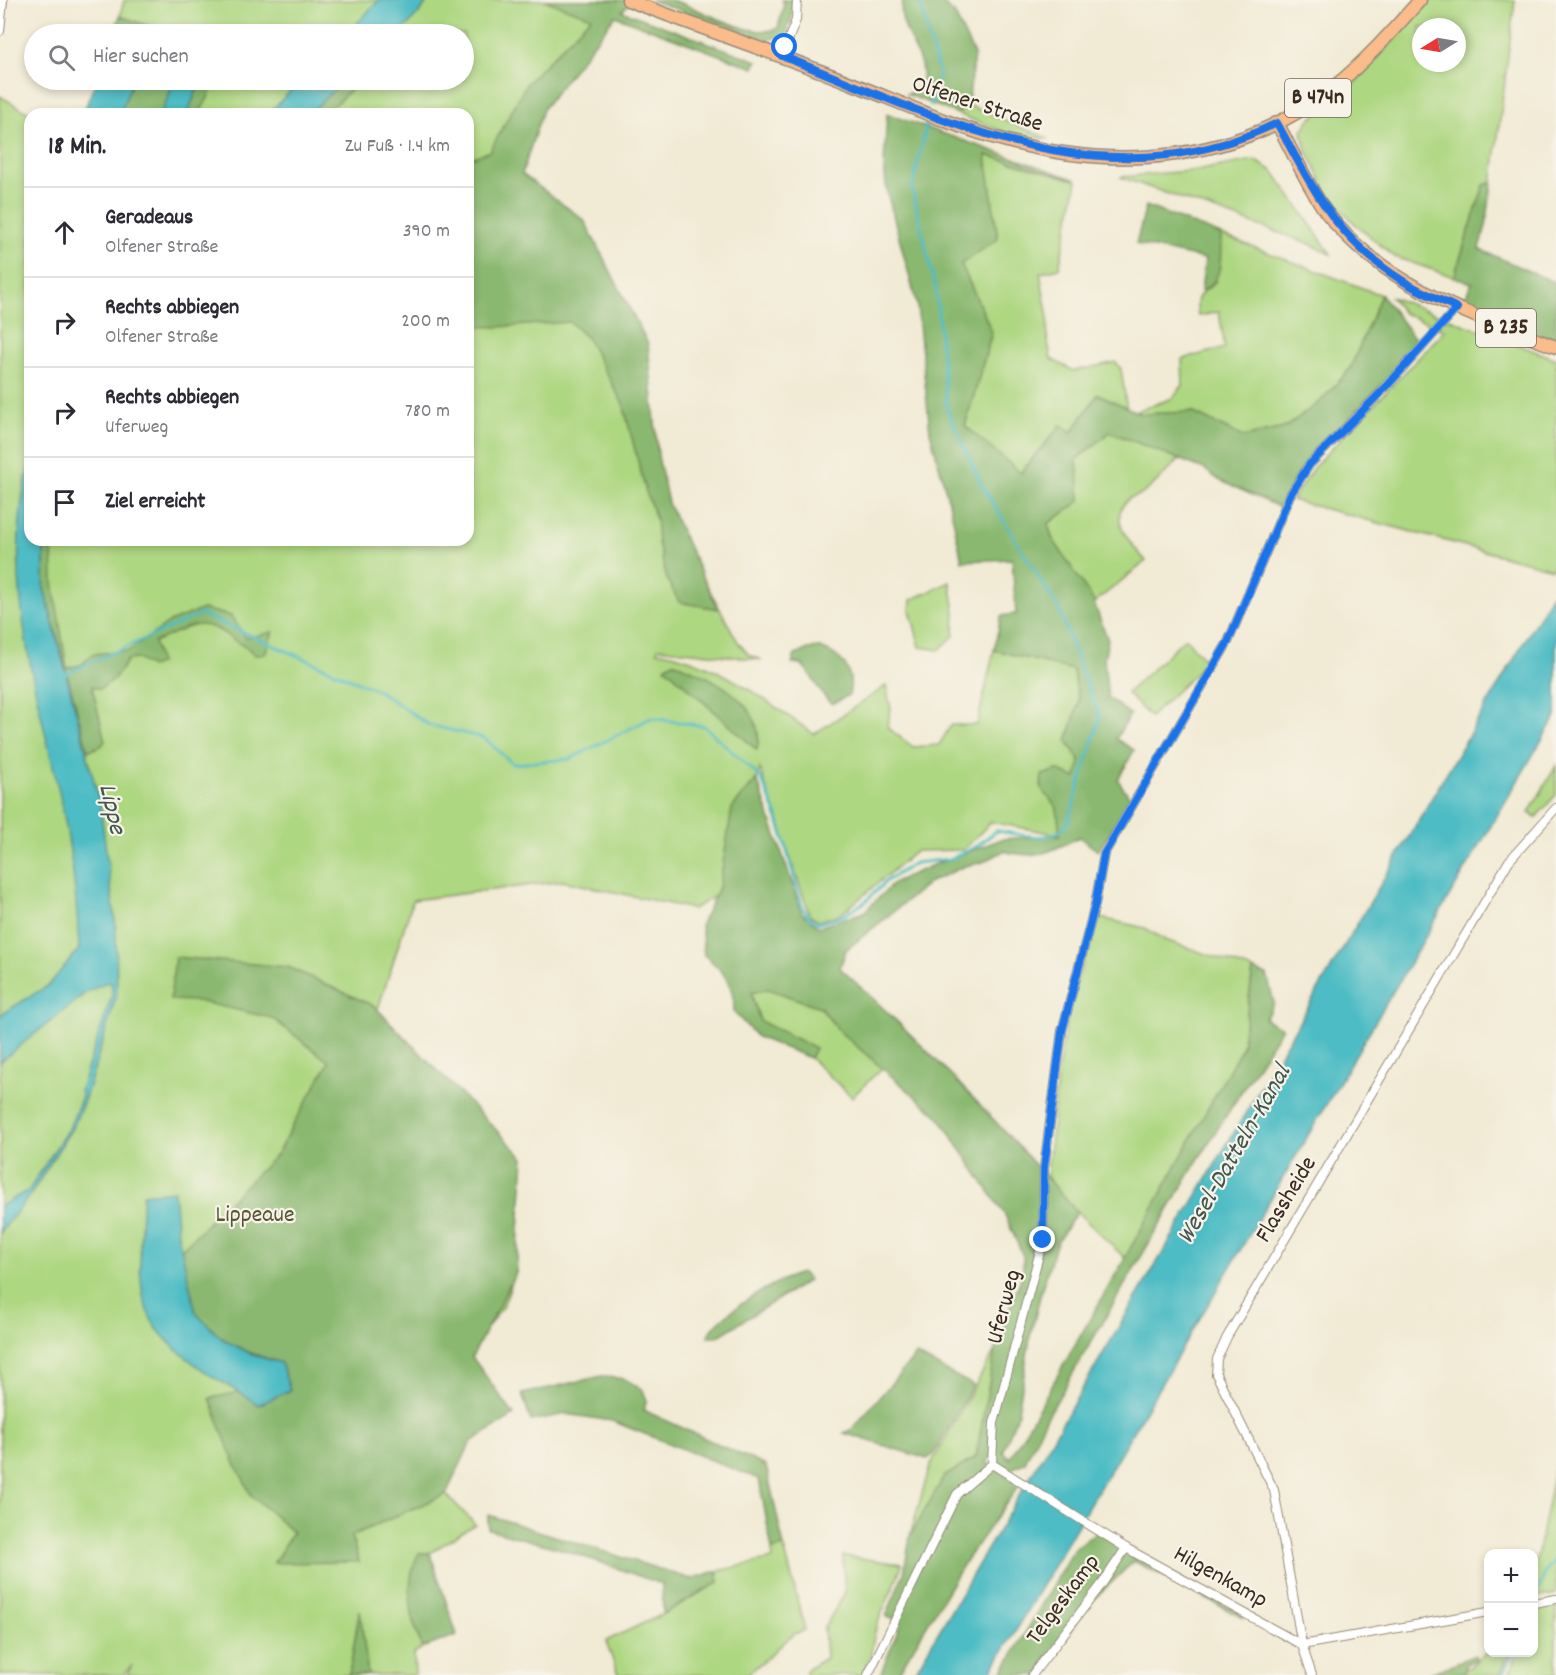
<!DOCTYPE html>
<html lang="de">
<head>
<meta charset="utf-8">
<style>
	:root { --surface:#fff; --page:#f2f2f3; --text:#2b2b33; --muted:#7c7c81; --line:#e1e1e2 }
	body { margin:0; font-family:Dekko,sans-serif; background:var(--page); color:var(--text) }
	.controls { position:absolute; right:18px; bottom:18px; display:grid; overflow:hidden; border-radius:12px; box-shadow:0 3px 9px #0003 }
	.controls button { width:54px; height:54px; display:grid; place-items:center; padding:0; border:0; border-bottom:2px solid var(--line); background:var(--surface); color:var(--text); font:30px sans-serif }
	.compass { position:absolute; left:1412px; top:18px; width:54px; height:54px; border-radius:50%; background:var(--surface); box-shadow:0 3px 9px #0003; rotate:259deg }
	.stop { position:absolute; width:18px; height:18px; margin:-14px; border:4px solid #1a73e8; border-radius:50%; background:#fff }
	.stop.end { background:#1a73e8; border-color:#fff; box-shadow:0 2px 6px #0008 }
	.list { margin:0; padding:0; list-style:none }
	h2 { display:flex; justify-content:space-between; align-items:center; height:78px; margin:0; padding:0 24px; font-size:26px }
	h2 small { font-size:20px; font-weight:400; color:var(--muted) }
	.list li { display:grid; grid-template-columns:39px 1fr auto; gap:18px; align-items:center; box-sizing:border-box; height:90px; padding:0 24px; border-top:2px solid var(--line) }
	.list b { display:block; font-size:22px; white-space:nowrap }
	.list p { margin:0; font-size:20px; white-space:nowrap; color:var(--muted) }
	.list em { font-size:20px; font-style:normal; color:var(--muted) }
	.icon { flex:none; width:33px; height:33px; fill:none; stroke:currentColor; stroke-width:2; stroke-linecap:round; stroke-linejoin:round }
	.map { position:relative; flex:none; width:1556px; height:1675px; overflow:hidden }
	.search { position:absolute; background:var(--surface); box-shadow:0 3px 9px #0003; left:24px; top:24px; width:450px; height:66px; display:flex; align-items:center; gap:15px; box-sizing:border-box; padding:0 21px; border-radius:33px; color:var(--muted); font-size:22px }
	.panel { position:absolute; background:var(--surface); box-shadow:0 3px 9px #0003; left:24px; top:108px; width:450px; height:438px; border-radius:18px }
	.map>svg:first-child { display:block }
	.green { fill:#aed781; stroke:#748050; stroke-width:1.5; fill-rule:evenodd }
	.forest { fill:#8ab86f; stroke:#627146; stroke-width:1.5 }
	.water { fill:#4ebcc4; stroke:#447371; stroke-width:1.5 }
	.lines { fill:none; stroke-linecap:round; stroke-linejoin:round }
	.stream { stroke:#4ebcc4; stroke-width:3 }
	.minor-casing { stroke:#968a79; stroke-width:10 }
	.primary-casing { stroke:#968a79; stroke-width:15 }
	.minor { stroke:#fff; stroke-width:8 }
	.primary { stroke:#f9bc8a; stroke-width:12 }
	.route { stroke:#1a73e8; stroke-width:8 }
	.labels { text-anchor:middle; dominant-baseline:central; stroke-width:4.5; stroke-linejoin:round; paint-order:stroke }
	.shield { fill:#f7f3e8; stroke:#73665b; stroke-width:1.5 }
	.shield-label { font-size:22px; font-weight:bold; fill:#3b2a1e }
	.street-label { font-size:24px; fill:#3b2a1e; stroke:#f7f3e8 }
	.park-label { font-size:24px; fill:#585537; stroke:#f7f3e8 }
	.water-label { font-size:26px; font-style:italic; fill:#415650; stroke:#f7f3e8 }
</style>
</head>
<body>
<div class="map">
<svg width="1556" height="1675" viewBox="0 0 1556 1675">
	<rect width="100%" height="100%" fill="#f7f3e8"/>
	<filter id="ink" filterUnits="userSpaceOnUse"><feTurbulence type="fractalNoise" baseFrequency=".0167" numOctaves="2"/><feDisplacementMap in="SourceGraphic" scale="12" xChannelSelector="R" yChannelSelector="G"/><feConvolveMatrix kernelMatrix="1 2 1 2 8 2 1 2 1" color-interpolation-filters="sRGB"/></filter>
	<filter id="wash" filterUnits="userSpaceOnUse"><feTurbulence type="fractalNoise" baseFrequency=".008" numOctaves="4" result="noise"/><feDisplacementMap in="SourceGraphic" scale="24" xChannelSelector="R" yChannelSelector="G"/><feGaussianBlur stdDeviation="1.35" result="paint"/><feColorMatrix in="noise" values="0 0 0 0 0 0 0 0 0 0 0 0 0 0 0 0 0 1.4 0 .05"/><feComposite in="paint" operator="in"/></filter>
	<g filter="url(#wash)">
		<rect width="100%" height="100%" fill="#f1ead4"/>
		<!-- green -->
		<g class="green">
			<path d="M124 0H545L595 17 509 168 654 460 674 524 738 642 749 655 762 660 658 648 657 651C718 661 764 700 814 734L886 686 891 709 887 727 913 747 939 745 951 725H977L994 650 1073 670 1079 702 1067 741 1080 761 1076 778 1057 770V808L1061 835 991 822 963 850 916 851 841 914 819 921 810 916 760 769 757 779 739 799 717 895 693 909 563 881 413 900 376 1015 516 1159C517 1206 526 1258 505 1301 496 1320 479 1336 465 1351L283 1524 293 1533 274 1562 359 1561 351 1536 446 1494 475 1524 430 1553H419C411 1588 406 1615 423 1648L414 1654 415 1675H368L359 1613 349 1675H127L132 1665 123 1675H0V96L27 112 48 109 59 114H30V540H468V114H194L210 80H464V34H170L120 16Z"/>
			<path d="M1431 0H1515L1492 183 1484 185 1454 277 1395 257 1356 225 1329 196 1305 147 1302 131 1309 120 1346 92ZM1421 27H1457V63H1421Z"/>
			<polygon points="968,105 1049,139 1014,136 958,114"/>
			<polygon points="985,154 1077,181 1059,268 1040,273 1048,318 1047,336 1051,359 1074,371 1116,362 1121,369 1127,410 1098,394 1072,432 1061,425 1020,473 965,426 992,332 961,264 998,239"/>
			<polygon points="1254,160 1273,171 1331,254 1308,243 1120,177 1200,170"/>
			<path d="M1221 235 1381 295 1350 369 1321 401 1284 428 1243 437 1192 412 1141 414 1134 412 1173 398 1183 385 1182 359 1225 348 1219 312 1198 316C1194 291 1202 296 1216 281Z"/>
			<polygon points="1391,297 1556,359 1556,563 1552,569 1292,500 1313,468 1445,330 1403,313"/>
			<path d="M1110 432 1180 459C1168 470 1155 485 1142 494 1138 496 1133 496 1129 499 1105 518 1132 545 1146 561L1094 603 1052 538 1048 524 1080 501 1077 459Z"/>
			<polygon points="950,582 955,611 954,636 939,650 920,647 910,610 911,600"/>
			<polygon points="1185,638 1207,662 1150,717 1127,693"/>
			<polygon points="1556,766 1556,795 1536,817 1529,813"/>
			<polygon points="1096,917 1145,928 1165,940 1253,970 1242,1047 1125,1258 1077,1212 1047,1177 1058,1069 1069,1009"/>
			<polygon points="768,989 820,1007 839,1031 882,1068 852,1097 810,1058 815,1048 760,1021 751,993"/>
			<polygon points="995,1350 976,1457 944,1477 910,1536 930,1466"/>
			<polygon points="1556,1462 1556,1594 1534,1598 1534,1571"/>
			<polygon points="784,1547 805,1630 794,1634 747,1675 618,1675 606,1641 663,1614 719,1582 717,1571 773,1559 772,1550"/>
			<path d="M843 1556 902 1564C896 1586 884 1604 877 1625 871 1642 873 1659 864 1675H806V1670L826 1658 824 1628 845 1593Z"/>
			<polygon points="1556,1604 1556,1675 1509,1675 1518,1653 1534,1652 1534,1615 1536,1608"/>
			<path d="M1488 1652 1509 1653 1500 1675H1457C1471 1670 1475 1658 1488 1652Z"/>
		</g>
		<!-- forest -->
		<g class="forest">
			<polygon points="544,0 633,0 622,11 757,61 754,68 615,16 543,109 522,174 584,220 648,344 658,456 668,503 718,609 679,602 667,579 658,543 656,519 646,492 623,404 587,338 570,322 497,327 468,326 468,159 490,151 527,83 591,17"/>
			<path d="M650 0C658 0 667 0 674 1 700 8 753 41 778 28L784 4 782 0H792V17L786 35 767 40Z"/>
			<path d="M903 0H938L954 13 974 55 968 105 958 114 906 94 919 90C934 58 893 32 903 0Z"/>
			<polygon points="120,16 170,34 144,34 125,27 115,28"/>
			<polygon points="133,80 175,80 161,114 120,112"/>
			<polygon points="201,80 214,80 208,98 199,114 187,114"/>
			<polygon points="344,80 360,80 326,114 309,114"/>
			<path d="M887 114 1077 180 986 155 998 239 961 264 992 332 965 426 1021 473 1061 425 1072 432 1098 394 1141 414 1192 412 1243 437 1284 428 1321 401 1350 369 1381 295 1420 345 1305 464 1279 507 1219 480 1204 469 1110 432 1077 459 1080 501 1048 524 1052 538 1092 598 1108 640 1104 659 1108 698 1130 714 1116 739 1134 750 1118 780 1132 801 1098 851 1079 837C1051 852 1035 860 1004 851L983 862 965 866 930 882 846 950 840 968C925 1045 1002 1126 1077 1212L1057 1242 1042 1288 1030 1337 1018 1412 1003 1452 1010 1458 1125 1258 1242 1047 1253 970 1267 975 1274 1003 1265 1019 1282 1028 1194 1166 1046 1419 1025 1462 1010 1470 997 1461 996 1448 987 1463 1020 1484 966 1560 897 1675H880L901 1623 886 1616 904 1573 910 1536 944 1477 976 1457 995 1350 1023 1272V1256L1005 1215 939 1117 839 1031 820 1007 768 989 751 993 760 1021 815 1048 810 1058 757 1037 734 1012C735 985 724 971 704 955L701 924 719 888 732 808 757 779 802 913 819 927 864 912 895 882 933 865 1002 839 1060 835 1057 808 1041 788 1042 775 1057 770 1076 778 1080 761 1067 741 1079 702 1073 670 994 650 1001 616 1016 614 1012 559 962 561 952 514 930 431 917 305 887 192 884 165Z"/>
			<polygon points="1492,183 1486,226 1479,249 1556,283 1556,340 1461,305 1472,283 1454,277 1484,185"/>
			<path d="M1146 206 1221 235C1220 257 1225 281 1201 291L1205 259 1136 244Z"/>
			<path d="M44 540H52L53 583 67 668 81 665 93 654 128 651 172 621 203 609 231 616 246 638 273 632 265 654 255 655C248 647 240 645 232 639 200 613 187 629 154 642L160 663 151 667 138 659 128 660 113 680 100 689 92 686 105 741 101 746 88 751 44 589Z"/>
			<path d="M820 648C842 655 855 671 849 695L832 704C818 693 814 676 801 664L792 663 795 655 808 649Z"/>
			<path d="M673 662C708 675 768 703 757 750L665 667Z"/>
			<path d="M175 957 288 967 374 1006 524 1158 516 1273 472 1357 514 1415 471 1442 446 1494 351 1536 359 1562 274 1563 293 1532 251 1495 230 1453 210 1398 241 1392 258 1405 290 1390 281 1363C251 1354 216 1342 197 1314 188 1301 184 1266 181 1250L276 1155 329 1062 272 1018 197 1001 170 1000Z"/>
			<path d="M802 1273 809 1280 717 1337H708C716 1315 779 1278 802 1273Z"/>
			<polygon points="916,1355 973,1385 933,1455 927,1459 844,1433 852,1429"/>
			<polygon points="602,1376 625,1379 643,1390 647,1401 643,1410 766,1466 784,1547 772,1550 759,1479 612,1421 566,1414 531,1421 522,1394"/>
			<polygon points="488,1515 691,1579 717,1571 719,1582 663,1614 662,1584 564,1550 488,1529"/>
			<polygon points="1098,1531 1244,1616 1243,1618 1134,1561 1092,1601 1039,1675 1001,1675 1074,1549"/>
			<path d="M419 1553H430L457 1635 423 1648C410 1621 404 1580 419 1553Z"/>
			<polygon points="360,1610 368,1675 349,1675"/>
			<polygon points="1475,1655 1476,1659 1466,1664 1464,1673 1426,1675"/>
		</g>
		<!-- water -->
		<g class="water">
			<path d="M379 0H429C397 42 398 35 347 34Z"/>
			<polygon points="125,27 144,34 113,34 115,28"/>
			<polygon points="96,80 133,80 121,111 126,114 83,114"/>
			<polygon points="175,80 201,80 187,114 161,114"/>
			<polygon points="301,80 344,80 309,114 268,114"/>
			<path d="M30 462V540H44V589L100 804 116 927 117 994 86 1096 74 1125 31 1194 0 1233V1206L29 1190 71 1124 82 1096 80 1090 112 996V984L107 982 87 992 0 1062V1015L49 985 79 949C77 898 71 846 60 796 35 687 0 573 30 462Z"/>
			<polygon points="1556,588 1556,716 989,1675 913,1675"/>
			<path d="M174 1191 178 1235 196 1313 221 1338 253 1355 281 1363 290 1390 258 1405C242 1392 224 1385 207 1373 189 1360 172 1348 158 1330 132 1298 141 1234 143 1194Z"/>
		</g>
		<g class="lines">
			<!-- stream -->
			<g class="stream">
				<polyline points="919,0 939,73 931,105"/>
				<path d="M63 675 201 614 379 691 429 725 484 738 513 764 570 759 651 718 704 726 761 778 779 821 802 906 809 918 819 923 843 916 865 902 886 881 915 863 950 859 977 846 996 831C1020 833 1052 847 1068 822L1100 718 1058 608 981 484 947 409 936 290 912 189 927 122"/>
				<polyline points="1536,1596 1546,1571 1556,1558"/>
				<polyline points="1503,1675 1513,1652"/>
			</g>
		</g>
	</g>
	<g filter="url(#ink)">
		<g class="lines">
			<!-- minor casing -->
			<g class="minor-casing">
				<g id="minor">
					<polyline points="0,31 3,0"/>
					<polyline points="782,56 796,20 797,0"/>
					<polyline points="992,1464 1126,1548 1302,1645"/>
					<polyline points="1534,1603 1556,1599"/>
					<polyline points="1302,1645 1488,1612"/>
					<polyline points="868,1675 957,1494 992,1464 994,1423 1043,1240 1044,1168 1062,1031 1095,905 1104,854 1228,642 1290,495 1309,465 1386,387 1457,308"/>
					<polyline points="1032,1675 1102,1584 1126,1548"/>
					<polyline points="1312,1675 1302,1645 1274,1490 1216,1374 1217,1359 1227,1337 1509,861 1556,808"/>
				</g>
			</g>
			<!-- primary casing -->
			<g class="primary-casing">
				<g id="primary">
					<path d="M628 0C703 29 779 54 853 84 904 104 955 127 1007 141 1120 172 1239 162 1334 87 1365 62 1393 30 1420 0"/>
					<path d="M1277 123C1293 152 1307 185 1326 212 1383 286 1471 315 1556 347"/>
				</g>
			</g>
			<!-- minor -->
			<use href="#minor" class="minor"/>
			<!-- primary -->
			<use href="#primary" class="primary"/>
		</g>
	</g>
	<g class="lines" filter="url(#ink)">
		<!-- route -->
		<path class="route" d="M785 47 782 56C944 120 1106 206 1277 123 1314 190 1336 239 1403 281 1420 292 1439 299 1457 308L1386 387 1309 465 1290 495 1228 642 1104 854 1095 905 1062 1031 1044 1168 1043 1240"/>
	</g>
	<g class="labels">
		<!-- shield labels -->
		<g class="shield">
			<rect x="1285" y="79" width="66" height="38" rx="4.5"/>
			<rect x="1476" y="309" width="60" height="38" rx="4.5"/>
		</g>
		<g class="shield-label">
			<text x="1318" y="98">B 474n</text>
			<text x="1506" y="328">B 235</text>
		</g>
		<!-- street labels -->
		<g class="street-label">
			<text transform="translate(977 105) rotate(18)">Olfener Straße</text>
			<text transform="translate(1287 1200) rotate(-59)">Flassheide</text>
			<text transform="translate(1005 1307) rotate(-75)">Uferweg</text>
			<text transform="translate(1220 1578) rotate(29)">Hilgenkamp</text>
			<text transform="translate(1064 1600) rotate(-53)">Telgeskamp</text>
		</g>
		<!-- park labels -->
		<g class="park-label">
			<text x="255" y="1216">Lippeaue</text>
		</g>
		<!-- water labels -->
		<g class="water-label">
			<text transform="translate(111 809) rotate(77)">Lippe</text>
			<text transform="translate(1235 1155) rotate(-60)">Wesel-Datteln-Kanal</text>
		</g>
	</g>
</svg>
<div class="controls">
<button>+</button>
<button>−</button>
</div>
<svg class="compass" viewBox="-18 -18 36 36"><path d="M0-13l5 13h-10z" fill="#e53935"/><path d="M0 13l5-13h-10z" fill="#7c7c81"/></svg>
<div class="stop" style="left:785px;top:47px"></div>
<div class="stop end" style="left:1043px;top:1240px"></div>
<div class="search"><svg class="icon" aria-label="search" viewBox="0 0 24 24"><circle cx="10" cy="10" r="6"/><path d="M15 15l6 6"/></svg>Hier suchen</div>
<section class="panel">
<h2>18 Min.<small>Zu Fuß · 1.4 km</small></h2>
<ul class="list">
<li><svg class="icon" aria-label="ahead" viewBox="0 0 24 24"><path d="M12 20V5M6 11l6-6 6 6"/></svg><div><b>Geradeaus</b><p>Olfener Straße</p></div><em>390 m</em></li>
<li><svg class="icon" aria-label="right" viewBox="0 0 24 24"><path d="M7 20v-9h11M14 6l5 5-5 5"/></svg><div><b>Rechts abbiegen</b><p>Olfener Straße</p></div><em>200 m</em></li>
<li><svg class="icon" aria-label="right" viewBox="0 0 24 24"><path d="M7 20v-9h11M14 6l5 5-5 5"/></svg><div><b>Rechts abbiegen</b><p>Uferweg</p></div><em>780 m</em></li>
<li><svg class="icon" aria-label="arrive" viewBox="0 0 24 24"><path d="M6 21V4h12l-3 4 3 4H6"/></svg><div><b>Ziel erreicht</b></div></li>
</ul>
</section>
</div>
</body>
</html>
